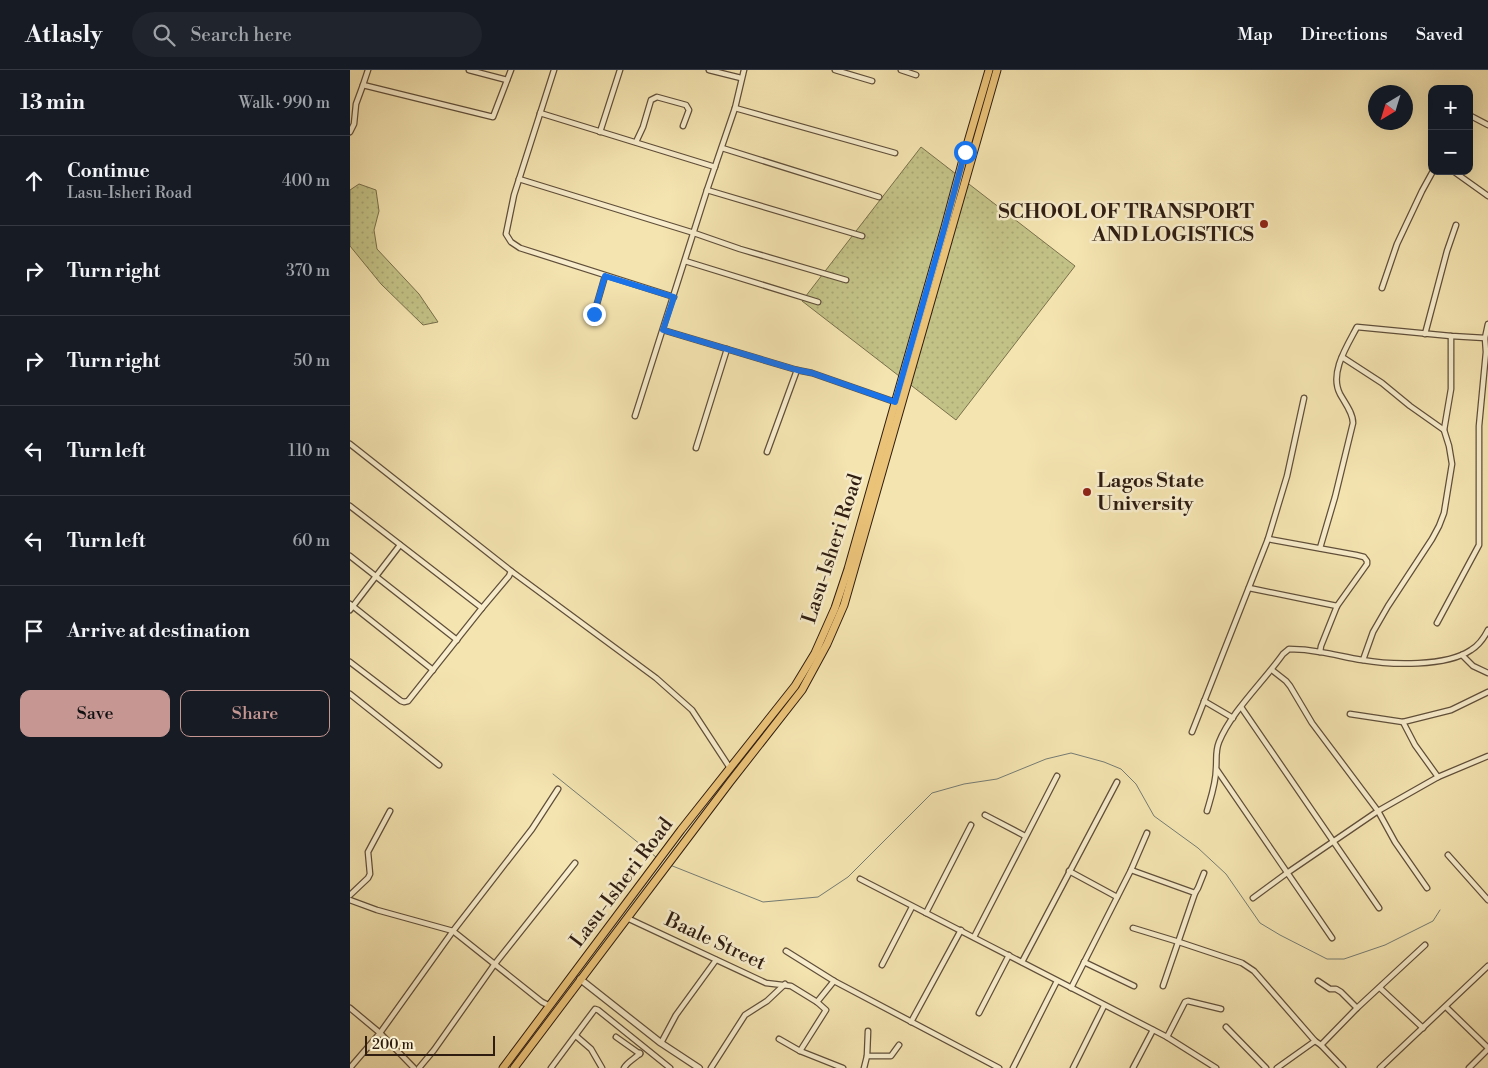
<!DOCTYPE html>
<html lang="en">
<head>
<meta charset="utf-8">
<style>
	:root { --surface:#171b24; --page:#20242c; --text:#f1f3f6; --muted:#9ea1a6; --line:#363941; --accent:#c59692 }
	body { margin:0; font-family:"Libre Bodoni",serif; background:var(--page); color:var(--text) }
	.controls { position:absolute; right:15px; top:15px; display:grid; overflow:hidden; border-radius:10px; box-shadow:0 5px 20px #0002 }
	.controls button { width:45px; height:45px; display:grid; place-items:center; padding:0; border:0; border-bottom:1px solid var(--line); background:var(--surface); color:var(--text); font:25px sans-serif }
	.compass { position:absolute; left:1018px; top:15px; width:45px; height:45px; border-radius:50%; background:var(--surface); box-shadow:0 5px 20px #0002; rotate:218deg }
	.scale { position:absolute; left:15px; bottom:12px; width:130px; box-sizing:border-box; padding-left:5px; border:2px solid #2f1d12; border-top:0; font-size:14px; line-height:18px; white-space:nowrap; color:#2f1d12; -webkit-text-stroke:4px #f8edcc; paint-order:stroke }
	.stop { position:absolute; width:15px; height:15px; margin:-11px; border:4px solid #1a73e8; border-radius:50%; background:#fff }
	.stop.end { background:#1a73e8; border-color:#fff; box-shadow:0 1px 5px #0008 }
	.list { margin:0; padding:0; list-style:none }
	h2 { display:flex; justify-content:space-between; align-items:center; height:65px; margin:0; padding:0 20px; font-size:21px }
	h2 small { font-size:16px; font-weight:400; color:var(--muted) }
	.list li { display:grid; grid-template-columns:32px 1fr auto; gap:15px; align-items:center; box-sizing:border-box; height:90px; padding:0 20px; border-top:1px solid var(--line) }
	.list b { display:block; font-size:19px; white-space:nowrap }
	.list p { margin:0; font-size:16px; white-space:nowrap; color:var(--muted) }
	.list em { font-size:16px; font-style:normal; color:var(--muted) }
	.actions { display:flex; gap:10px; padding:15px 20px }
	.actions a { flex:1; padding:11px 0; border:1px solid var(--accent); border-radius:10px; text-align:center; font-size:18px; color:var(--accent) }
	.actions .main { background:var(--accent); color:#111 }
	.icon { flex:none; width:28px; height:28px; fill:none; stroke:currentColor; stroke-width:2; stroke-linecap:round; stroke-linejoin:round }
	.map { position:relative; flex:none; width:1138px; height:998px; overflow:hidden }
	header { display:flex; align-items:center; gap:30px; box-sizing:border-box; height:70px; padding:0 25px; background:var(--surface); border-bottom:1px solid var(--line) }
	header strong { font-size:24px }
	nav { display:flex; gap:28px; margin-inline-start:auto; font-size:18px }
	.search { width:350px; height:45px; background:var(--page); display:flex; align-items:center; gap:12px; box-sizing:border-box; padding:0 18px; border-radius:28px; color:var(--muted); font-size:19px }
	main { display:flex }
	aside { flex:1; background:var(--surface) }
	.map>svg:first-child { display:block }
	.grass { fill:url(#grass-dots); stroke:#79704c }
	.lines { fill:none; stroke-linecap:round; stroke-linejoin:round }
	.stream { stroke:#747c75; stroke-width:1 }
	.minor-casing { stroke:#604f3a; stroke-width:7 }
	.tertiary-casing { stroke:#604f3a; stroke-width:8 }
	.primary-casing { stroke:#2f1d12; stroke-width:9 }
	.minor { stroke:#f8edcc; stroke-width:4.5 }
	.tertiary { stroke:#f8edcc; stroke-width:5.5 }
	.primary { stroke:#eac278; stroke-width:7 }
	.route { stroke:#1a73e8; stroke-width:6 }
	.poi-dot { fill:#8f2418; stroke:#f8edcc; stroke-width:2 }
	.labels { text-anchor:middle; dominant-baseline:central; stroke-width:5; stroke-linejoin:round; paint-order:stroke }
	.poi-label { font-size:20px; font-weight:bold; fill:#2f1d12; stroke:#f8edcc; text-anchor:end }
	.street-label { font-size:20px; fill:#2f1d12; stroke:#f8edcc }
</style>
</head>
<body>
<header>
<strong>Atlasly</strong>
<div class="search"><svg class="icon" aria-label="search" viewBox="0 0 24 24"><circle cx="10" cy="10" r="6"/><path d="M15 15l6 6"/></svg>Search here</div>
<nav><a>Map</a><a>Directions</a><a>Saved</a></nav>
</header>
<main>
<aside>
<h2>13 min<small>Walk · 990 m</small></h2>
<ul class="list">
<li><svg class="icon" aria-label="ahead" viewBox="0 0 24 24"><path d="M12 20V5M6 11l6-6 6 6"/></svg><div><b>Continue</b><p>Lasu-Isheri Road</p></div><em>400 m</em></li>
<li><svg class="icon" aria-label="right" viewBox="0 0 24 24"><path d="M7 20v-9h11M14 6l5 5-5 5"/></svg><div><b>Turn right</b></div><em>370 m</em></li>
<li><svg class="icon" aria-label="right" viewBox="0 0 24 24"><path d="M7 20v-9h11M14 6l5 5-5 5"/></svg><div><b>Turn right</b></div><em>50 m</em></li>
<li><svg class="icon" aria-label="left" viewBox="0 0 24 24"><path d="M17 20v-9H6M10 6l-5 5 5 5"/></svg><div><b>Turn left</b></div><em>110 m</em></li>
<li><svg class="icon" aria-label="left" viewBox="0 0 24 24"><path d="M17 20v-9H6M10 6l-5 5 5 5"/></svg><div><b>Turn left</b></div><em>60 m</em></li>
<li><svg class="icon" aria-label="arrive" viewBox="0 0 24 24"><path d="M6 21V4h12l-3 4 3 4H6"/></svg><div><b>Arrive at destination</b></div></li>
</ul>
<div class="actions"><a class="main">Save</a><a>Share</a></div>
</aside>
<div class="map">
<svg width="1138" height="998" viewBox="0 0 1138 998">
	<defs>
		<pattern id="grass-dots" width="8" height="8" patternUnits="userSpaceOnUse" patternTransform="scale(1.25)"><rect width="8" height="8" fill="#c3c286"/><path d="M2 2h.1M6 6h.1" fill="none" stroke="#a8a673" stroke-width="1.8" stroke-linecap="round"/></pattern>
	</defs>
	<rect width="100%" height="100%" fill="#f4e4b0"/>
	<filter id="stains"><feTurbulence type="fractalNoise" baseFrequency=".004" numOctaves="4"/><feColorMatrix values="0 0 0 0 .2 0 0 0 0 .09 0 0 0 0 .02 0 0 0 .5 -.17"/></filter>
	<radialGradient id="worn" r=".72"><stop offset=".6" stop-color="#630" stop-opacity="0"/><stop offset="1" stop-color="#630" stop-opacity=".3"/></radialGradient>
	<!-- grass -->
	<g class="grass">
		<polygon points="571,77 725,196 606,350 452,231"/>
		<polygon points="9,114 26,120 29,141 24,160 27,179 69,224 88,252 73,255 31,214 0,176 0,120"/>
	</g>
	<g class="lines">
		<!-- stream -->
		<g class="stream">
			<polyline points="203,704 306,787"/>
			<polyline points="320,795 413,832 468,827 498,807 582,723 614,714 647,709 696,689 721,683 754,692 771,699 786,714 804,746 848,778 876,804 910,853 930,865 977,889 994,889 1035,875 1083,851 1090,840"/>
		</g>
		<!-- minor casing -->
		<g class="minor-casing">
			<g id="minor">
				<polyline points="18,0 13,15 143,47 161,0"/>
				<polyline points="119,0 157,10"/>
				<polyline points="204,0 164,125 156,164 161,172 170,178 324,227"/>
				<polyline points="359,0 391,8"/>
				<polyline points="485,0 522,11"/>
				<polyline points="551,0 566,5"/>
				<polyline points="385,38 545,83"/>
				<polyline points="190,43 365,97"/>
				<polyline points="1119,45 1138,55"/>
				<polyline points="0,62 4,54 6,34 13,15"/>
				<polyline points="250,62 270,0"/>
				<polyline points="286,72 293,57 301,30 307,27 336,35 339,40 333,56"/>
				<polyline points="372,78 529,127"/>
				<polyline points="1103,101 1138,126"/>
				<polyline points="169,109 344,163 390,179 496,210"/>
				<polyline points="357,120 512,166"/>
				<polyline points="335,191 468,232"/>
				<polyline points="1032,218 1047,174 1072,121 1083,101"/>
				<polyline points="244,244 255,206"/>
				<polyline points="313,260 447,300 462,303 545,332"/>
				<polyline points="1075,264 1097,181 1106,155"/>
				<polyline points="992,287 1032,313 1060,336 1094,360"/>
				<polyline points="285,346 357,120 385,38 394,0"/>
				<polyline points="0,374 161,501 306,608 342,640 380,698"/>
				<polyline points="346,378 377,279"/>
				<polyline points="417,382 447,300"/>
				<polyline points="0,436 132,538"/>
				<polyline points="918,469 1006,485 1014,487 1017,491 1017,494 987,536 971,576 970,582"/>
				<path d="M970 478 985 427 1003 353C1003 343 995 333 990 324 979 303 997 276 1007 257L1101 266 1135 268"/>
				<polyline points="0,486 107,570"/>
				<polyline points="899,518 987,536"/>
				<polyline points="0,534 83,600"/>
				<polyline points="0,540 50,475"/>
				<polyline points="1087,553 1129,475 1129,356 1136,282 1135,268 1138,254"/>
				<polyline points="1112,585 1123,596 1138,603"/>
				<polyline points="1013,590 1023,562 1038,536 1082,469 1089,456 1094,443 1102,394 1099,376 1094,360 1101,319 1101,266"/>
				<polyline points="0,592 51,631 54,632 58,631 132,538 159,506 161,501"/>
				<polyline points="922,600 936,611 940,616 962,653 1028,741 1045,772 1077,818"/>
				<polyline points="0,624 89,695"/>
				<polyline points="854,631 883,648"/>
				<polyline points="891,637 1029,838"/>
				<polyline points="1000,644 1053,652 1101,640 1138,622"/>
				<polyline points="1053,652 1065,675 1088,707"/>
				<polyline points="842,662 918,469 937,406 954,328"/>
				<polyline points="867,700 982,868"/>
				<path d="M857 741C861 727 866 713 866 699 867 689 865 682 869 672 881 642 914 611 933 584L939 579C949 579 960 580 970 582 984 584 998 588 1012 590 1041 595 1096 597 1121 580 1129 575 1134 568 1138 560"/>
				<polyline points="635,745 675,766"/>
				<polyline points="1098,785 1138,830"/>
				<polyline points="781,800 845,823 813,916"/>
				<polyline points="719,801 767,827"/>
				<polyline points="510,809 817,967 866,998"/>
				<polyline points="845,823 848,818 854,803"/>
				<polyline points="0,825 18,808 20,804 18,782 40,741"/>
				<polyline points="903,828 937,803 1028,741 1088,707 1138,686"/>
				<polyline points="0,830 27,840 103,861 192,932 200,936"/>
				<polyline points="576,843 621,755"/>
				<polyline points="277,848 416,913 441,916 467,932 476,940 450,981"/>
				<polyline points="783,858 829,872 892,893 904,901 965,971 971,975 993,998"/>
				<polyline points="624,867 707,706"/>
				<polyline points="436,881 484,911 649,998"/>
				<polyline points="672,892 767,712"/>
				<polyline points="734,892 784,916"/>
				<polyline points="532,895 562,837"/>
				<polyline points="968,911 980,919 986,919 991,922 1007,938"/>
				<polyline points="721,918 781,800 797,763"/>
				<polyline points="1030,918 1073,958"/>
				<polyline points="467,932 484,911"/>
				<polyline points="1096,937 1138,978"/>
				<polyline points="0,938 30,963 64,998"/>
				<polyline points="629,943 659,885"/>
				<polyline points="561,952 611,860"/>
				<polyline points="876,957 916,998"/>
				<polyline points="226,966 241,979 252,998"/>
				<polyline points="266,967 290,984"/>
				<polyline points="817,967 835,932 838,931 871,939"/>
				<polyline points="429,969 450,981 493,998"/>
				<polyline points="311,973 326,945 366,890"/>
				<polyline points="971,975 1007,938 1075,875"/>
				<polyline points="517,986 518,961"/>
				<polyline points="0,998 30,963 103,861 182,759 208,719"/>
				<polyline points="69,998 84,980 144,895 225,793"/>
				<polyline points="201,998 245,939 248,940 320,998"/>
				<path d="M274 998C278 991 285 989 290 983"/>
				<polyline points="361,998 395,945 417,931 435,914"/>
				<polyline points="514,998 517,986 541,986 549,975"/>
				<polyline points="663,998 707,911"/>
				<polyline points="723,998 754,936"/>
				<polyline points="783,998 803,960"/>
				<polyline points="927,998 965,971"/>
				<polyline points="1030,998 1138,896"/>
				<polyline points="1119,998 1138,979"/>
			</g>
		</g>
		<!-- tertiary casing -->
		<g class="tertiary-casing">
			<polyline id="tertiary" points="230,909 311,973 349,998"/>
		</g>
		<!-- primary casing -->
		<g class="primary-casing">
			<g id="primary">
				<polyline points="153,998 331,760 445,616 465,583 485,538 498,499 595,157 615,82 639,0"/>
				<polyline points="164,998 380,712 452,620 477,574 494,535 504,500 647,0"/>
			</g>
		</g>
		<!-- minor -->
		<use href="#minor" class="minor"/>
		<!-- tertiary -->
		<use href="#tertiary" class="tertiary"/>
		<!-- primary -->
		<use href="#primary" class="primary"/>
	</g>
	<g class="lines">
		<!-- route -->
		<polyline class="route" points="244,244 255,206 324,227 313,260 447,300 462,303 545,332 595,156 615,82"/>
	</g>
	<!-- markers -->
	<g class="poi-dot">
		<circle cx="914" cy="154" r="5"/>
		<circle cx="737" cy="422" r="5"/>
	</g>
	<g class="labels">
		<!-- poi labels -->
		<g class="poi-label">
			<text x="904" y="142">SCHOOL OF TRANSPORT<tspan x="904" dy="23">AND LOGISTICS</tspan></text>
			<text x="747" y="411" text-anchor="start">Lagos State<tspan x="747" dy="23">University</tspan></text>
		</g>
		<!-- street labels -->
		<g class="street-label">
			<text transform="translate(483 479) rotate(-72)">Lasu-Isheri Road</text>
			<text transform="translate(272 813) rotate(-53)">Lasu-Isheri Road</text>
			<text transform="translate(365 872) rotate(25)">Baale Street</text>
		</g>
	</g>
	<rect width="100%" height="100%" filter="url(#stains)"/>
	<rect width="100%" height="100%" fill="url(#worn)"/>
</svg>
<div class="controls">
<button>+</button>
<button>−</button>
</div>
<svg class="compass" viewBox="-18 -18 36 36"><path d="M0-13l5 13h-10z" fill="#e53935"/><path d="M0 13l5-13h-10z" fill="#9ea1a6"/></svg>
<div class="scale">200 m</div>
<div class="stop" style="left:615px;top:82px"></div>
<div class="stop end" style="left:244px;top:244px"></div>
</div>
</main>
</body>
</html>
